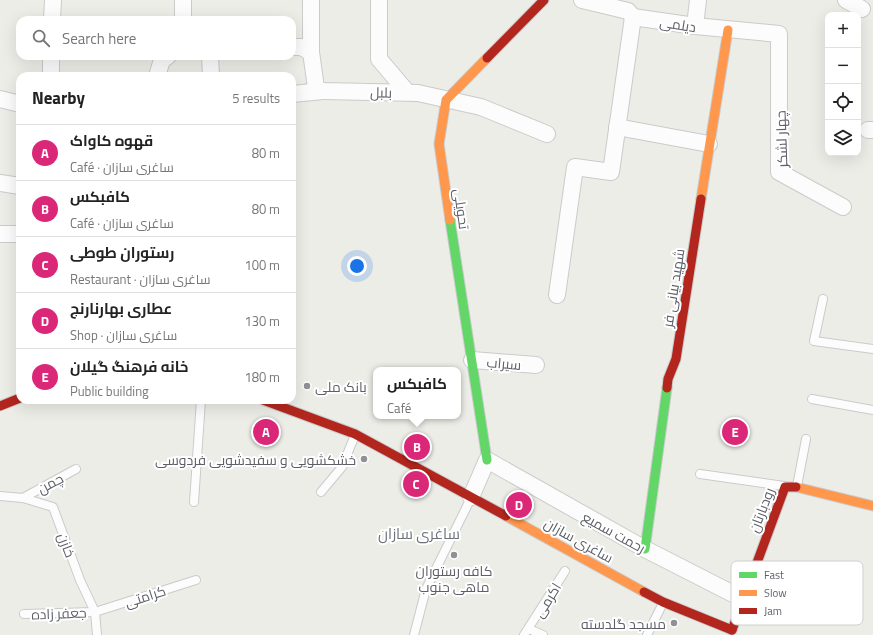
<!DOCTYPE html>
<html lang="en">
<head>
<meta charset="utf-8">
<style>
	:root { --surface:#fff; --page:#f2f2f2; --text:#222; --muted:#767676; --line:#e0e0e0; --accent:#db2777 }
	body { margin:0; font-family:"Titillium Web",Cairo,sans-serif; background:var(--page); color:var(--text) }
	.controls { position:absolute; right:12px; top:12px; display:grid; overflow:hidden; border-radius:8px; box-shadow:0 4px 16px #0002 }
	.controls button { width:36px; height:36px; display:grid; place-items:center; padding:0; border:0; border-bottom:1px solid var(--line); background:var(--surface); color:var(--text); font:20px sans-serif }
	.you { position:absolute; left:357px; top:266px; width:14px; height:14px; margin:-10px; border:3px solid #fff; border-radius:50%; background:#1a73e8; box-shadow:0 0 0 6px #1a73e833 }
	.badge { display:grid; place-items:center; width:26px; height:26px; border-radius:50%; background:var(--accent); color:#fff; font-size:13px; font-weight:700 }
	.pin { position:absolute; translate:-50% -50%; border:2px solid #fff; box-shadow:0 1px 4px #0006 }
	.popup { position:absolute; left:373px; top:367px; width:88px; height:52px; box-sizing:border-box; display:grid; place-content:center; border-radius:8px; background:var(--surface); filter:drop-shadow(0 1px 3px #0005); font-size:13px; white-space:nowrap; color:var(--muted) }
	.popup b { font-size:15px; color:var(--text) }
	.popup::after { content:''; position:absolute; left:50%; top:100%; margin-left:-8px; border:8px solid transparent; border-top-color:var(--surface) }
	.list { margin:0; padding:0; list-style:none }
	h2 { display:flex; justify-content:space-between; align-items:center; height:52px; margin:0; padding:0 16px; font-size:17px }
	h2 small { font-size:13px; font-weight:400; color:var(--muted) }
	.list li { display:grid; grid-template-columns:26px 1fr auto; gap:12px; align-items:center; box-sizing:border-box; height:56px; padding:0 16px; border-top:1px solid var(--line) }
	.list b { display:block; font-size:15px; white-space:nowrap }
	.list p { margin:0; font-size:13px; white-space:nowrap; color:var(--muted) }
	.list em { font-size:13px; font-style:normal; color:var(--muted) }
	.icon { flex:none; width:22px; height:22px; fill:none; stroke:currentColor; stroke-width:2; stroke-linecap:round; stroke-linejoin:round }
	.map { position:relative; flex:none; width:873px; height:635px; overflow:hidden }
	.search { position:absolute; background:var(--surface); box-shadow:0 4px 16px #0002; left:16px; top:16px; width:280px; height:44px; display:flex; align-items:center; gap:10px; box-sizing:border-box; padding:0 14px; border-radius:12px; color:var(--muted); font-size:15px }
	.panel { position:absolute; background:var(--surface); box-shadow:0 4px 16px #0002; left:16px; top:72px; width:280px; height:332px; border-radius:12px }
	.map>svg:first-child { display:block }
	.lines { fill:none; stroke-linecap:round; stroke-linejoin:round }
	.lane-casing { stroke:#cacbca; stroke-width:10 }
	.street-casing { stroke:#cacbca; stroke-width:18 }
	.fast-casing { stroke:#c9caca; stroke-width:11 }
	.slow-casing { stroke:#c9caca; stroke-width:11 }
	.jam-casing { stroke:#c9caca; stroke-width:11 }
	.lane { stroke:#fcfcfc; stroke-width:8 }
	.street { stroke:#fcfcfc; stroke-width:16 }
	.fast { stroke:#63d668; stroke-width:9 }
	.slow { stroke:#ff974d; stroke-width:9 }
	.jam { stroke:#b3261e; stroke-width:9 }
	.poi-dot { fill:#8f9194; stroke:#fff; stroke-width:1.5 }
	.labels { text-anchor:middle; dominant-baseline:central; stroke-width:4; stroke-linejoin:round; paint-order:stroke }
	.street-label { font-size:14px; fill:#5c5f67; stroke:#fff }
	.poi-label { font-size:14px; fill:#5c5f67; stroke:#fff; text-anchor:end }
	.neighbourhood-label { font-size:15px; fill:#6d7179; stroke:#fff }
	.key { fill:#fff; stroke:#cecfd1; stroke-width:1 }
	.key-label { font-size:11px; fill:#5c5f67 }
</style>
</head>
<body>
<div class="map">
<svg width="873" height="635" viewBox="0 0 873 635">
	<rect width="100%" height="100%" fill="#edede8"/>
	<g class="lines">
		<!-- lane casing -->
		<g class="lane-casing">
			<g id="lane">
				<polyline points="823,299 814,341 873,349"/>
				<polyline points="812,399 873,410"/>
				<polyline points="700,474 784,486"/>
				<polyline points="797,486 806,439"/>
				<polyline points="321,492 342,467 355,435"/>
				<polyline points="0,496 23,498 53,507 80,580 95,612 97,635"/>
				<polyline points="23,498 76,469"/>
				<polyline points="194,502 201,400"/>
				<polyline points="24,614 95,612 196,580"/>
				<polyline points="529,629 543,635"/>
				<polyline points="414,635 426,589 471,498"/>
				<polyline points="524,635 565,571"/>
				<polyline points="647,635 663,603"/>
			</g>
		</g>
		<!-- street casing -->
		<g class="street-casing">
			<g id="street">
				<polyline points="311,0 311,55"/>
				<polyline points="379,0 379,59 407,92"/>
				<polyline points="582,0 628,11 633,17 695,26 779,34 779,172 843,207"/>
				<polyline points="846,0 862,9"/>
				<polyline points="52,20 53,0"/>
				<polyline points="183,20 183,0"/>
				<polyline points="695,26 698,0"/>
				<polyline points="292,47 301,47 311,52 316,88 323,91 418,93 481,107 547,134"/>
				<polyline points="210,56 211,76"/>
				<polyline points="51,76 51,56"/>
				<polyline points="157,76 162,60 168,56"/>
				<polyline points="292,94 323,91"/>
				<polyline points="0,99 20,104"/>
				<polyline points="617,127 709,144"/>
				<polyline points="868,130 873,130"/>
				<polyline points="0,183 20,186"/>
				<polyline points="0,234 20,234"/>
				<polyline points="557,295 575,167 611,172 633,17"/>
				<polyline points="472,360 536,365"/>
				<polyline points="471,497 487,460 645,549 743,599"/>
			</g>
		</g>
		<!-- fast casing -->
		<g class="fast-casing">
			<g id="fast">
				<polyline points="450,220 487,460"/>
				<polyline points="645,549 667,388"/>
			</g>
		</g>
		<!-- slow casing -->
		<g class="slow-casing">
			<g id="slow">
				<polyline points="701,199 728,30"/>
				<polyline points="450,220 439,144 446,100 487,58"/>
				<polyline points="796,487 873,506"/>
				<polyline points="506,516 644,592"/>
			</g>
		</g>
		<!-- jam casing -->
		<g class="jam-casing">
			<g id="jam">
				<polyline points="487,58 544,0"/>
				<polyline points="667,388 668,379 676,359 701,199"/>
				<polyline points="263,400 355,434 506,516"/>
				<polyline points="0,406 20,398"/>
				<polyline points="644,592 663,602 732,630"/>
				<polyline points="732,630 785,487 796,487"/>
			</g>
		</g>
		<!-- lane -->
		<use href="#lane" class="lane"/>
		<!-- street -->
		<use href="#street" class="street"/>
		<!-- fast -->
		<use href="#fast" class="fast"/>
		<!-- slow -->
		<use href="#slow" class="slow"/>
		<!-- jam -->
		<use href="#jam" class="jam"/>
	</g>
	<!-- markers -->
	<g class="poi-dot">
		<circle cx="307" cy="386" r="4"/>
		<circle cx="364" cy="459" r="4"/>
		<circle cx="454" cy="555" r="4"/>
		<circle cx="674" cy="623" r="4"/>
	</g>
	<g class="labels">
		<!-- street labels -->
		<g class="street-label">
			<text transform="translate(678 24) rotate(9)">دیلمی</text>
			<text transform="translate(381 92) rotate(1)">بلبل</text>
			<text transform="translate(781 139) rotate(-92)">چهار لشکر</text>
			<text transform="translate(462 209) rotate(82)">تحویلی</text>
			<text transform="translate(673 288) rotate(-81)">شهید بیانی فر</text>
			<text transform="translate(504 363) rotate(5)">سیراب</text>
			<text transform="translate(50 483) rotate(-28)">چمن</text>
			<text transform="translate(761 510) rotate(-69)">رودبارتان</text>
			<text transform="translate(614 532) rotate(29)">رحمت سمیع</text>
			<text transform="translate(579 540) rotate(29)">ساغری سازان</text>
			<text transform="translate(67 545) rotate(69)">خازن</text>
			<text transform="translate(145 596) rotate(-18)">کرامتی</text>
			<text transform="translate(547 600) rotate(-58)">اکرمی</text>
			<text transform="translate(59 613) rotate(-2)">جعفر زاده</text>
		</g>
		<!-- poi labels -->
		<g class="poi-label">
			<text x="315" y="386" text-anchor="start">بانک ملی</text>
			<text x="356" y="459">خشکشویی و سفیدشویی فردوسی</text>
			<text x="454" y="570" text-anchor="middle">کافه رستوران<tspan x="454" dy="16">ماهی جنوب</tspan></text>
			<text x="666" y="623">مسجد گلدسته</text>
		</g>
		<!-- neighbourhood labels -->
		<g class="neighbourhood-label">
			<text x="419" y="533">ساغری سازان</text>
		</g>
	</g>
	<!-- legend -->
	<rect x="731" y="561" width="132" height="64" rx="6" class="key"/>
	<rect x="739" y="572" width="18" height="6" fill="#63d668"/>
	<rect x="739" y="590" width="18" height="6" fill="#ff974d"/>
	<rect x="739" y="608" width="18" height="6" fill="#b3261e"/>
	<g class="key-label">
		<text x="764" y="579">Fast</text>
		<text x="764" y="597">Slow</text>
		<text x="764" y="615">Jam</text>
	</g>
</svg>
<div class="controls">
<button>+</button>
<button>−</button>
<button><svg class="icon" aria-label="locate" viewBox="0 0 24 24"><circle cx="12" cy="12" r="6"/><path d="M12 2v4M12 18v4M2 12h4M18 12h4"/></svg></button>
<button><svg class="icon" aria-label="layers" viewBox="0 0 24 24"><path d="M12 4l9 5-9 5-9-5zM3 14l9 5 9-5"/></svg></button>
</div>
<div class="you"></div>
<div class="pin badge" style="left:266px;top:432px">A</div>
<div class="pin badge" style="left:417px;top:447px">B</div>
<div class="popup"><b>کافبکس</b>Café</div>
<div class="pin badge" style="left:416px;top:484px">C</div>
<div class="pin badge" style="left:519px;top:505px">D</div>
<div class="pin badge" style="left:735px;top:432px">E</div>
<div class="search"><svg class="icon" aria-label="search" viewBox="0 0 24 24"><circle cx="10" cy="10" r="6"/><path d="M15 15l6 6"/></svg>Search here</div>
<section class="panel">
<h2>Nearby<small>5 results</small></h2>
<ul class="list">
<li><span class="badge">A</span><div><b>قهوه کاواک</b><p>Café · ساغری سازان</p></div><em>80 m</em></li>
<li><span class="badge">B</span><div><b>کافبکس</b><p>Café · ساغری سازان</p></div><em>80 m</em></li>
<li><span class="badge">C</span><div><b>رستوران طوطی</b><p>Restaurant · ساغری سازان</p></div><em>100 m</em></li>
<li><span class="badge">D</span><div><b>عطاری بهارنارنج</b><p>Shop · ساغری سازان</p></div><em>130 m</em></li>
<li><span class="badge">E</span><div><b>خانه فرهنگ گیلان</b><p>Public building</p></div><em>180 m</em></li>
</ul>
</section>
</div>
</body>
</html>
